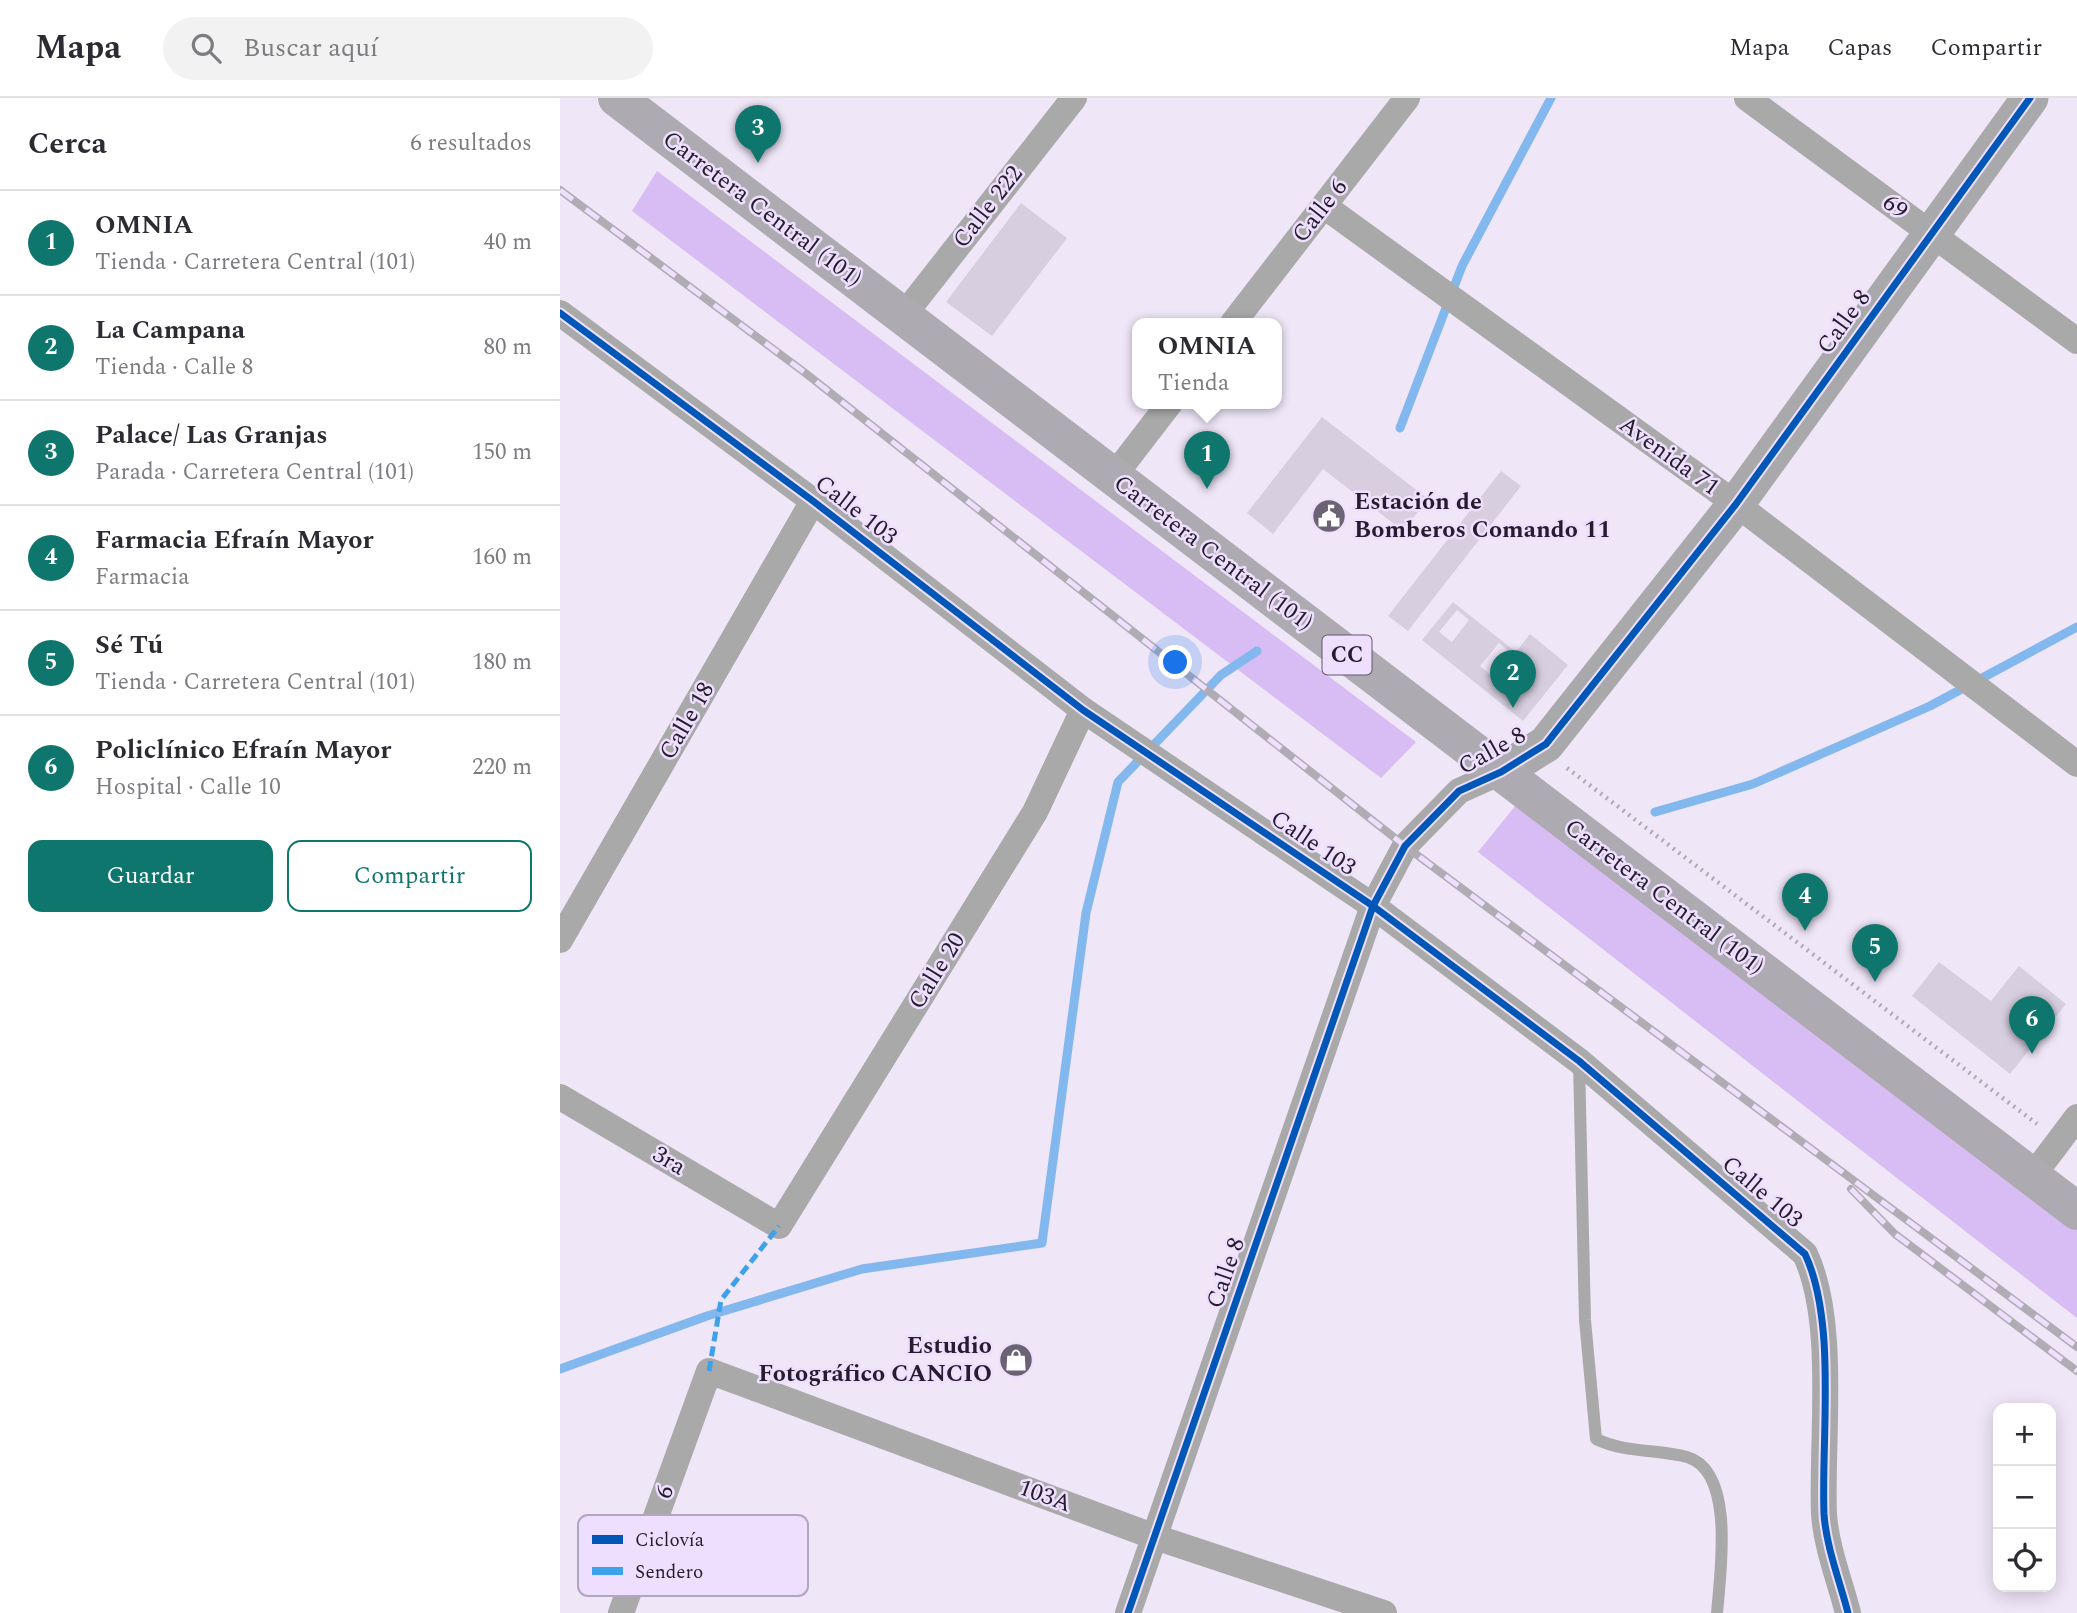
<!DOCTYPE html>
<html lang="es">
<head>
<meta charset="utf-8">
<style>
	:root { --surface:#fff; --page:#f2f2f3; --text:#2b2b33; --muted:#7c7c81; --line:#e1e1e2; --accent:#0f766e }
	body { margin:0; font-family:Spectral,serif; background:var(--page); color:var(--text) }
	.controls { position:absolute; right:21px; bottom:21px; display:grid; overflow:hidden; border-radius:14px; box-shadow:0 4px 18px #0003 }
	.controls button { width:63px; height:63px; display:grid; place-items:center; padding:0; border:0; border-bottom:2px solid var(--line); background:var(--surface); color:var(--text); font:35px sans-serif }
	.you { position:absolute; left:616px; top:565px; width:24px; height:24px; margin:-18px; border:5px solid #fff; border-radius:50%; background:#1a73e8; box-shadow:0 0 0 10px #1a73e833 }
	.badge { display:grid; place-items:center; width:46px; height:46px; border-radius:50%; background:var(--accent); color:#fff; font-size:23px; font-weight:700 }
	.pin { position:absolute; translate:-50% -58px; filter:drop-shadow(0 2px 4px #0008) }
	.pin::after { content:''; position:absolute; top:37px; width:24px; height:21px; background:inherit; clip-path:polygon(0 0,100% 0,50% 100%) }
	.popup { position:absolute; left:572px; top:220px; width:150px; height:91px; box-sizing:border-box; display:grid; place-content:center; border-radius:14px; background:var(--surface); filter:drop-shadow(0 2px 5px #0005); font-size:23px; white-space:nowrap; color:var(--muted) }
	.popup b { font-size:26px; color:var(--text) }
	.popup::after { content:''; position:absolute; left:50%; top:100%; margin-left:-14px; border:14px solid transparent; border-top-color:var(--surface) }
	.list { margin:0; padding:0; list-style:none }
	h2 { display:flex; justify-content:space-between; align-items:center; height:91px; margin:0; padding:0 28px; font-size:30px }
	h2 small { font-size:23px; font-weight:400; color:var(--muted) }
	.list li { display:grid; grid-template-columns:46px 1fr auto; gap:21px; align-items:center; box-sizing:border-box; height:105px; padding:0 28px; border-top:2px solid var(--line) }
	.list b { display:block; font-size:26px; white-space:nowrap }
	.list p { margin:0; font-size:23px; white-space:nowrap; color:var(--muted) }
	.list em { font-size:23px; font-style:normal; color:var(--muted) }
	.actions { display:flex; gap:14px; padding:21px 28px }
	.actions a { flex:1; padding:16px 0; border:2px solid var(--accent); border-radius:14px; text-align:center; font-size:24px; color:var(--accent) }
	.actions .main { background:var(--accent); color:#fff }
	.icon { flex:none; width:38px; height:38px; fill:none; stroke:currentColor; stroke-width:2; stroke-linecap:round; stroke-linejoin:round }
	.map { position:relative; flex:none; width:1517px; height:1515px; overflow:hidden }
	header { display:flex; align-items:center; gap:42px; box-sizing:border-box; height:98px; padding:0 35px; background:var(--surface); border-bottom:2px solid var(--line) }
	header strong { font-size:33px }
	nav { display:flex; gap:38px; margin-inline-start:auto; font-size:24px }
	.search { width:490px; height:63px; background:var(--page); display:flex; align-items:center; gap:18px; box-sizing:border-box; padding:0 24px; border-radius:38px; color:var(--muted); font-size:26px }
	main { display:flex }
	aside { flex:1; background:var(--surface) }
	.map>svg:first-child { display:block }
	.forest { fill:#d8bcf4 }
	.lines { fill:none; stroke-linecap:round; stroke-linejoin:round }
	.stream { stroke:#83b8ee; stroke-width:9 }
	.building { fill:#d7cfe0; fill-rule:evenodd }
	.path { stroke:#aeaab0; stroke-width:4.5; stroke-dasharray:2 5; stroke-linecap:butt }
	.lane { stroke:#a9a9a9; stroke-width:12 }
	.street { stroke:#a9a9a9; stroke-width:26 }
	.secondary { stroke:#a9a8ab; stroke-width:37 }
	.primary { stroke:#aeaab1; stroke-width:38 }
	.rail-casing { stroke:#b0acb4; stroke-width:8 }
	.rail { stroke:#eedfff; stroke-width:5; stroke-dasharray:16; stroke-linecap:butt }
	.quiet { stroke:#3ea2eb; stroke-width:5; stroke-dasharray:10 5; stroke-linecap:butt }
	.cycleway-casing { stroke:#eedfff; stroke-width:11 }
	.cycleway { stroke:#0057b8; stroke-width:7 }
	.labels { text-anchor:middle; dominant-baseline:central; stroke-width:5; stroke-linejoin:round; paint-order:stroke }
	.shield { fill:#eedfff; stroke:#61576b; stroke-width:2 }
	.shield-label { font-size:23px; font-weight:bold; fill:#241d2b }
	.street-label { font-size:24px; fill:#241d2b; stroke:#eedfff }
	.poi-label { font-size:24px; font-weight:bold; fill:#241d2b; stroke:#eedfff; text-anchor:start }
	.key { fill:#eedfff; stroke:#b1a5bf; stroke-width:2 }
	.key-label { font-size:19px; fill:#241d2b }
</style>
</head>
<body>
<header>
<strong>Mapa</strong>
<div class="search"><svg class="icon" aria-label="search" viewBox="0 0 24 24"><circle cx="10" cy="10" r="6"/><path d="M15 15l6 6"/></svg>Buscar aquí</div>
<nav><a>Mapa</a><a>Capas</a><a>Compartir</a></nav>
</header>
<main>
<aside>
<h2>Cerca<small>6 resultados</small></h2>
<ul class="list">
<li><span class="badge">1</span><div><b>OMNIA</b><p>Tienda · Carretera Central (101)</p></div><em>40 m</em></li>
<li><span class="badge">2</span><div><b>La Campana</b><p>Tienda · Calle 8</p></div><em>80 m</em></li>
<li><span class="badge">3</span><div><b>Palace/ Las Granjas</b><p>Parada · Carretera Central (101)</p></div><em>150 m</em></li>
<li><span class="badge">4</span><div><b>Farmacia Efraín Mayor</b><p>Farmacia</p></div><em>160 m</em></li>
<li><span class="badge">5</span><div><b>Sé Tú</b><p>Tienda · Carretera Central (101)</p></div><em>180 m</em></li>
<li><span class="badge">6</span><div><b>Policlínico Efraín Mayor</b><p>Hospital · Calle 10</p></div><em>220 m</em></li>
</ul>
<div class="actions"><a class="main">Guardar</a><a>Compartir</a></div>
</aside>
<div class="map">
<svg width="1517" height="1515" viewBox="0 0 1517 1515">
	<rect width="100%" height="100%" fill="#efe6f8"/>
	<!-- forest -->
	<g class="forest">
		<polygon points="97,73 856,644 821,680 72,113"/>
		<polygon points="956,707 1517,1131 1517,1220 918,754"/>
	</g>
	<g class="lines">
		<!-- stream -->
		<g class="stream">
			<polyline points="840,330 902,168 991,0"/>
			<polyline points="1095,714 1193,686 1370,608 1517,529"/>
			<polyline points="0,1271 147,1218 302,1171 482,1145 526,815 558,684 661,577 697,553"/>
		</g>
	</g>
	<!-- building -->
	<g class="building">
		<polygon points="461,105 507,140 432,238 386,204"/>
		<polygon points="762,319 868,401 843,433 763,371 713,436 687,415"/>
		<polygon points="941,373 961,388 848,533 828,518"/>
		<path d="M893 504 956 554 970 536 1008 567 963 623 862 542ZM897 512 909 522 892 544 879 534ZM939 545 952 556 933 579 920 568Z"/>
		<polygon points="1379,864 1431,903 1459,868 1506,906 1450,976 1352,898"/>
	</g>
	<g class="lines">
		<!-- path -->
		<polyline class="path" points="1007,670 1477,1026"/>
		<!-- lane -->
		<path class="lane" d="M1019 964 1025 1222 1036 1341C1065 1355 1097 1351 1127 1359 1176 1373 1160 1477 1157 1515"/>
		<!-- street -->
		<g class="street">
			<polyline points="1187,0 1517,243"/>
			<polyline points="764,108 1176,406 1517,666"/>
			<path d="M0 215 253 403 523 612 813 808 1019 963 1245 1156C1277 1224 1261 1340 1264 1416 1266 1448 1280 1484 1288 1515"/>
			<polyline points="343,218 514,0"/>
			<polyline points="673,225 847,0"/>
			<polyline points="553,379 610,305"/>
			<polyline points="0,842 253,403"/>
			<polyline points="0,999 219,1128 475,714 523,612"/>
			<polyline points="1472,1079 1517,1019"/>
			<polyline points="61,1515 149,1273 595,1439 824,1515"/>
			<polyline points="568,1515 813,808 845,748 899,693 941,674"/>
		</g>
		<!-- secondary -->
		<polyline class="secondary" points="941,674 986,646 1176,406 1470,0"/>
		<!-- primary -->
		<polyline class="primary" points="57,0 1517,1113"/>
		<!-- rail casing -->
		<g class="rail-casing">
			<g id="rail">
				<polyline points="0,92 244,274 845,748 1517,1249"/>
				<polyline points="1291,1091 1335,1136 1517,1273"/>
			</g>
		</g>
		<!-- rail -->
		<use href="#rail" class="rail"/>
		<!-- quiet -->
		<polyline class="quiet" points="149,1273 161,1202 219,1128"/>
		<!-- cycleway casing -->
		<g class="cycleway-casing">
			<g id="cycleway">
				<path d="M0 215 253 403 523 612 813 808 1019 963 1245 1156C1277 1224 1261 1340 1264 1416 1266 1448 1280 1484 1288 1515"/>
				<polyline points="568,1515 813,808 845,748 899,693 941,674 986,646 1176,406 1470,0"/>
			</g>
		</g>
		<!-- cycleway -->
		<use href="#cycleway" class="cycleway"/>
	</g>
	<!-- icons -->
	<defs>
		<g id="civic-disc" transform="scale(1.75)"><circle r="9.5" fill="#6b6373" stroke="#eedfff"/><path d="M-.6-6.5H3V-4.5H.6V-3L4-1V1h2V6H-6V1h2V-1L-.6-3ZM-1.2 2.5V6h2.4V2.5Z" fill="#fff"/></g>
		<g id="shop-disc" transform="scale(1.75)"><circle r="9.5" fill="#6b6373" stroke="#eedfff"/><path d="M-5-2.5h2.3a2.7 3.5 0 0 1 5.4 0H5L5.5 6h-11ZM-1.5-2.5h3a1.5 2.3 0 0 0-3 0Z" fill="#fff"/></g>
	</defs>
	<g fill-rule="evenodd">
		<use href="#civic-disc" x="769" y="418"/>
		<use href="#shop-disc" x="456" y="1262"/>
	</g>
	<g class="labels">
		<!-- shield labels -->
		<rect class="shield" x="762.5" y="537.5" width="49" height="39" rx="5"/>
		<g class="shield-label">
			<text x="787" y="557">CC</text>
		</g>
		<!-- street labels -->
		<g class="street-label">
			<text transform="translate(428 109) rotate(-52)">Calle 222</text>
			<text transform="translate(1335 109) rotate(36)">69</text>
			<text transform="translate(202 111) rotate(37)">Carretera Central (101)</text>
			<text transform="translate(760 113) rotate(-52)">Calle 6</text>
			<text transform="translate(1284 224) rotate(-54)">Calle 8</text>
			<text transform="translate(1109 358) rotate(36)">Avenida 71</text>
			<text transform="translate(296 412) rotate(38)">Calle 103</text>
			<text transform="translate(653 455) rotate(37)">Carretera Central (101)</text>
			<text transform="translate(127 623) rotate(-60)">Calle 18</text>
			<text transform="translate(932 653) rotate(-29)">Calle 8</text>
			<text transform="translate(753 745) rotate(34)">Calle 103</text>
			<text transform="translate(1104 799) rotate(37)">Carretera Central (101)</text>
			<text transform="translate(377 873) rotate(-58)">Calle 20</text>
			<text transform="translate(109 1063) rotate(31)">3ra</text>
			<text transform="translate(1202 1094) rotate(40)">Calle 103</text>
			<text transform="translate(666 1175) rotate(-71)">Calle 8</text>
			<text transform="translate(105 1394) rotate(-70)">6</text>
			<text transform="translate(485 1398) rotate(20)">103A</text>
		</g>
		<!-- poi labels -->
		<g class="poi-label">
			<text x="794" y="404">Estación de<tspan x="794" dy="28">Bomberos Comando 11</tspan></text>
			<text x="432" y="1248" text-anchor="end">Estudio<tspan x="432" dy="28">Fotográfico CANCIO</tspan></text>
		</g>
	</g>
	<!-- legend -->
	<rect x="18" y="1417" width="230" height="81" rx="10" class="key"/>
	<rect x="32" y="1437" width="31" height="9" fill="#0057b8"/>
	<rect x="32" y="1469" width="31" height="8" fill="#3ea2eb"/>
	<g class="key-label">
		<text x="75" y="1448">Ciclovía</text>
		<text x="75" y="1480">Sendero</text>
	</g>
</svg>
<div class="controls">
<button>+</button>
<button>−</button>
<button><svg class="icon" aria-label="locate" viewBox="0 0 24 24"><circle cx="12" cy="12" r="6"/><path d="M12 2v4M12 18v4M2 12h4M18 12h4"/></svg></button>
</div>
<div class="you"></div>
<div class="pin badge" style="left:647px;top:391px">1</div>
<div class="popup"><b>OMNIA</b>Tienda</div>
<div class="pin badge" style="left:953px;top:610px">2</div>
<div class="pin badge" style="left:198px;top:65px">3</div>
<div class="pin badge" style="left:1245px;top:833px">4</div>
<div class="pin badge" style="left:1315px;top:884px">5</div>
<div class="pin badge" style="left:1472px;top:956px">6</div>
</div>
</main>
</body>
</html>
